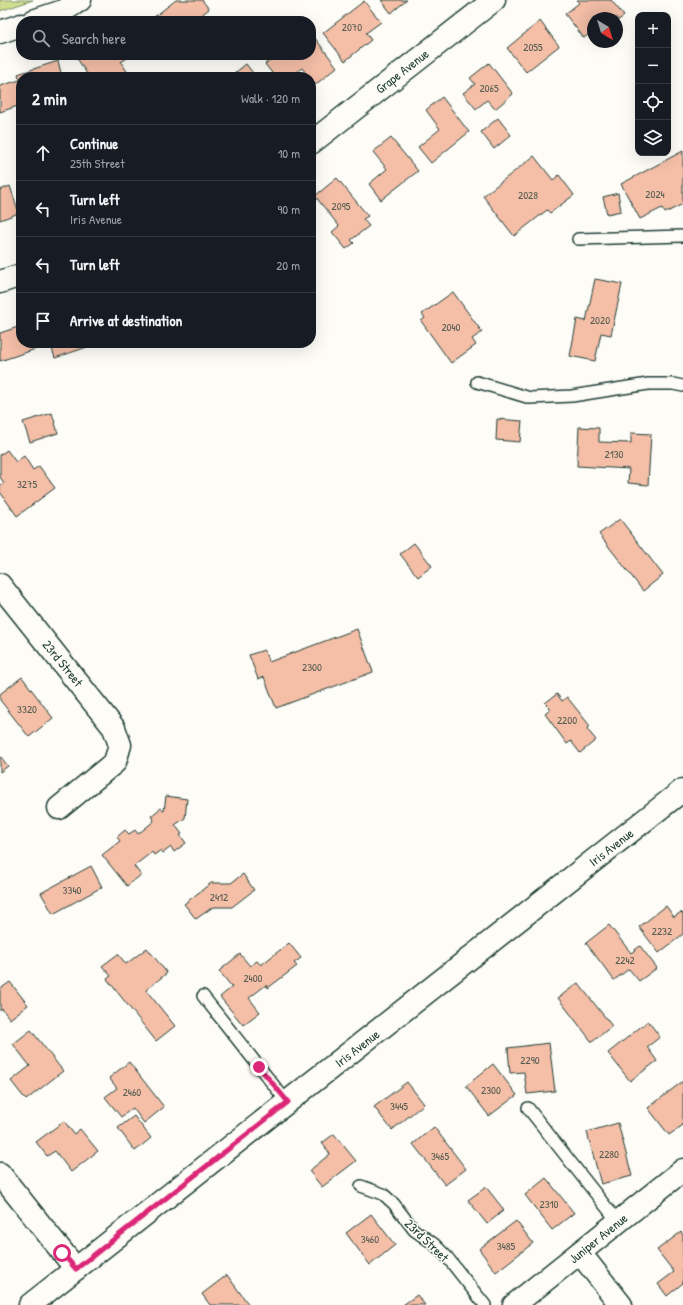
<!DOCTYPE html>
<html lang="en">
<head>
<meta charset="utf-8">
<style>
	:root { --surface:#171b24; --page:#242831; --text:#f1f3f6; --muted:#9ea1a6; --line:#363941 }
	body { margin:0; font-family:"Patrick Hand",sans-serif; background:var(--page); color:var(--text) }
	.controls { position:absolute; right:12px; top:12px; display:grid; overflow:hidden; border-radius:8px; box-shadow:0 4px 16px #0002 }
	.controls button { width:36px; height:36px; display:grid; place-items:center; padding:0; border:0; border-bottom:1px solid var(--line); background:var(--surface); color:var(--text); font:20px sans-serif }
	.compass { position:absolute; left:587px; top:12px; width:36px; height:36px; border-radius:50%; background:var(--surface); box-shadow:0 4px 16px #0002; rotate:142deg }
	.stop { position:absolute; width:12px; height:12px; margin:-9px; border:3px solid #db2777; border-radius:50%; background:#fff }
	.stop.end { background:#db2777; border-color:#fff; box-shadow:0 1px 4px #0008 }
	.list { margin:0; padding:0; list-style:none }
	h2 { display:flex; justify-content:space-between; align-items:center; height:52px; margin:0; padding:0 16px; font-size:17px }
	h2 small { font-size:13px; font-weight:400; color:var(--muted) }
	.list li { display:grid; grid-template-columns:26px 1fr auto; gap:12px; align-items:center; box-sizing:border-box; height:56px; padding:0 16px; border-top:1px solid var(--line) }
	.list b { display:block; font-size:15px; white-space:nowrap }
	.list p { margin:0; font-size:13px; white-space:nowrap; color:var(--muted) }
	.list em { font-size:13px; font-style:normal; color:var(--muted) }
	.icon { flex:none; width:22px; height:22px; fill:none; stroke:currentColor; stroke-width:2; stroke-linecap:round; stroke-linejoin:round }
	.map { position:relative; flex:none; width:683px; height:1305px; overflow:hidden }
	.search { position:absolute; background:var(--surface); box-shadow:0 4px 16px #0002; left:16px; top:16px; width:300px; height:44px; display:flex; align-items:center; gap:10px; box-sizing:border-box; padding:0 14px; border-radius:16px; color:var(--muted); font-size:15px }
	.panel { position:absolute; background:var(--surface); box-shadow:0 4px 16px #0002; left:16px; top:72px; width:300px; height:276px; border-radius:16px }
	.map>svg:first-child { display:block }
	.green { fill:#d1de91; stroke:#788e62 }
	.building { fill:#f4bea7; stroke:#1f3d34 }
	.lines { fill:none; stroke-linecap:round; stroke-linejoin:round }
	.service-casing { stroke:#1f3d34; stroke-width:14 }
	.minor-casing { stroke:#1f3d34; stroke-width:25 }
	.secondary-casing { stroke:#1f3d34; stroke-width:25 }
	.service { stroke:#fdfcf7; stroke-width:11 }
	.minor { stroke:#fdfcf7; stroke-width:22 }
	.secondary { stroke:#fdfcf7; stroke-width:22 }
	.route { stroke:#db2777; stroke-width:5 }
	.labels { text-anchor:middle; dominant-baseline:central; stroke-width:3; stroke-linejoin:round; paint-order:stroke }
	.number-label { font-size:11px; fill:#545d51 }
	.street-label { font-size:13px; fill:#1f3d34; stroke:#fdfcf7 }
</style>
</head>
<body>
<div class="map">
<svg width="683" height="1305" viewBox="0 0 683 1305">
	<rect width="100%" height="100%" fill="#fdfcf7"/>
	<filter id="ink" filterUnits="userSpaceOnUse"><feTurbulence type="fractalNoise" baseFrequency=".025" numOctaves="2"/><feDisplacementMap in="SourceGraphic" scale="8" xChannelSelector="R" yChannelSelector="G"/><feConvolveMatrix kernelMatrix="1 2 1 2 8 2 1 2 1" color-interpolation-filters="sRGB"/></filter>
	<g filter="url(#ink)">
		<!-- green -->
		<polygon class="green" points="0,0 33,0 0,11"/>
		<!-- building -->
		<g class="building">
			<polygon points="176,0 202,0 209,9 194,21 149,21"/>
			<polygon points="381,0 407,0 391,13"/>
			<polygon points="577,0 611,0 624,16 617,21 617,18 593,18 593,31 584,38 565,14 579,3"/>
			<polygon points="364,1 381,22 366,33 371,40 345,61 323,33"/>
			<polygon points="540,21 559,46 526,72 507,48"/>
			<polygon points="311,33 337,67 315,85 311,79 311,77 309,77 302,68 290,77 275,77 265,64 277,55 311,55"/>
			<polygon points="75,55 132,55 121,62 128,73 122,77 89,77"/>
			<polygon points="58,61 62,77 21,77 21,105 0,112 0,86 20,80 18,74"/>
			<polygon points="489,63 513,94 495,109 487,100 476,109 463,93 475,84 470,78"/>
			<polygon points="246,64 256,77 230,77"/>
			<polygon points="442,97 469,132 431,163 418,147 440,129 426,110"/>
			<polygon points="498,118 511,135 494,149 481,132"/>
			<polygon points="391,138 418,171 381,200 369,184 387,169 373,152"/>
			<polygon points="683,151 683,204 665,213 662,208 640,219 621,184"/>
			<polygon points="534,156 553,180 559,175 574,195 550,213 547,210 514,236 483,196"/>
			<polygon points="337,178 368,216 363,219 369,226 351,240 354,243 346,249 332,232 339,226 315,196"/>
			<polygon points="10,186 19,213 0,220 0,190"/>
			<polygon points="618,193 621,211 607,214 603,197"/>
			<polygon points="595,279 622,284 611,335 601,333 595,361 570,356 577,319 586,321"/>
			<polygon points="453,292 482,332 472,339 476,345 451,363 421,321 425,318 422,314"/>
			<polygon points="21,326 21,343 34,343 36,349 0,361 0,333"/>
			<polygon points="50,343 99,343 55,358"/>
			<polygon points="52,413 58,433 30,442 23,422"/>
			<polygon points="497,419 522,421 520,442 496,440"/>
			<polygon points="579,427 599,428 599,442 631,443 631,433 651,434 648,485 628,483 629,469 577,466"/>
			<polygon points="7,450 16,462 24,456 33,470 39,466 55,488 17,516 0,492 0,485 4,483 0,477 0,455"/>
			<polygon points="620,519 663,575 643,591 599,534"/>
			<polygon points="414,543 432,566 418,577 400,554"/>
			<polygon points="357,629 373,672 276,708 264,677 258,679 249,655 264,650 269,662"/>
			<polygon points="22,677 53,718 29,737 0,700 0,694"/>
			<polygon points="557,694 562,701 567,697 590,726 587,729 596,740 580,753 571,741 567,744 545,714 551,709 545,703"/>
			<polygon points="0,756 8,766 0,772"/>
			<polygon points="166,796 187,799 185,818 175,825 182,834 180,835 186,843 174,852 171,847 163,853 161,850 154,855 152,852 134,866 141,875 127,886 102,855 120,841 117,837 125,830 129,834 135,830 138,834 154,821 151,816 161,808 164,811"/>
			<polygon points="91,866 102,887 53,914 41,893"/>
			<polygon points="243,874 254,890 232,907 213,907 196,919 184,904 211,883 231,883"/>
			<polygon points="666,906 674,917 681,912 683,914 683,934 659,953 639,927"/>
			<polygon points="609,925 631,953 640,946 657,968 639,981 629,969 614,980 586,943"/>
			<polygon points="289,943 301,958 294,963 297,966 268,988 266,985 249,998 260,1012 243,1025 220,997 232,987 219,971 240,954 250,966 257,961 261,965"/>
			<polygon points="147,948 167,973 146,990 175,1026 156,1041 107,979 111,976 102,966 118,954 126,964"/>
			<polygon points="10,982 28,1005 10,1019 2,1009 0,1011 0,989"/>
			<polygon points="578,983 612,1026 592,1042 558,998"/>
			<polygon points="648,1021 660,1037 647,1047 657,1061 630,1081 608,1053"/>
			<polygon points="31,1030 63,1071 26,1100 11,1081 30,1066 13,1044"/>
			<polygon points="549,1043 555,1091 527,1094 524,1072 510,1073 508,1048"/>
			<polygon points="129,1062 164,1107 144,1123 133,1108 121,1117 105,1097 117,1088 109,1078"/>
			<polygon points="493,1064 517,1095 489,1116 466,1086"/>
			<polygon points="683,1081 683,1125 669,1135 648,1108"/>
			<polygon points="407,1082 424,1104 392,1130 374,1107"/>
			<polygon points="134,1116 151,1138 135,1151 118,1128"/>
			<polygon points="64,1121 74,1134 80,1129 98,1151 71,1172 55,1151 47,1156 36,1142"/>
			<polygon points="618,1123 632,1176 601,1184 587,1132"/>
			<polygon points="434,1127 466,1169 445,1185 413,1144"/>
			<polygon points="334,1134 356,1161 322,1187 309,1171 330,1154 322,1143"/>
			<polygon points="546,1178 574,1213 552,1230 525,1195"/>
			<polygon points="486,1187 504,1210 487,1224 468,1200"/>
			<polygon points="371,1214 395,1245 370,1265 346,1233"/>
			<polygon points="516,1221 533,1243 496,1272 479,1249"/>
			<polygon points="681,1232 683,1235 683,1283 667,1296 658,1284 674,1272 657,1250"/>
			<polygon points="227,1275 249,1305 210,1305 202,1294"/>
			<polygon points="417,1295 425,1305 403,1305"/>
		</g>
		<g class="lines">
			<!-- service casing -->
			<g class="service-casing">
				<g id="service">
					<polyline points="578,239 683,236"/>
					<polyline points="477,382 530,398 572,396 648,384 673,384 683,386"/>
					<polyline points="203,996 287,1102"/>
					<polyline points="528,1108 618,1222"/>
					<polyline points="361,1186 383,1194 394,1204 414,1230 434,1244 447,1257 485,1305"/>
				</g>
			</g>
			<!-- minor casing -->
			<g class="minor-casing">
				<g id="minor">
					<polyline points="33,21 63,11 80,0"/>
					<polyline points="0,32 21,25"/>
					<polyline points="311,143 494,0"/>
					<polyline points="0,282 21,275"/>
					<polyline points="0,585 114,728 120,745 115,762 59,808"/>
					<polyline points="0,1174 76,1269"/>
					<polyline points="580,1253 621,1305"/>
					<polyline points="514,1305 683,1170"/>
				</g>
			</g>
			<!-- secondary casing -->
			<g class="secondary-casing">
				<polyline id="secondary" points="30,1305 683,790"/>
			</g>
			<!-- service -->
			<use href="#service" class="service"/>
			<!-- minor -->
			<use href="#minor" class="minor"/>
			<!-- secondary -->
			<use href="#secondary" class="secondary"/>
		</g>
	</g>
	<g class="lines" filter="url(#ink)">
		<!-- route -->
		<polyline class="route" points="62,1253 76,1269 288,1102 259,1067"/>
	</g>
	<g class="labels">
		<!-- number labels -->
		<g class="number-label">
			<text x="352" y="27">2070</text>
			<text x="533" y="47">2055</text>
			<text x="489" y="88">2065</text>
			<text x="655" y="194">2024</text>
			<text x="528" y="195">2028</text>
			<text x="341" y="206">2095</text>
			<text x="600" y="320">2020</text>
			<text x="451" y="327">2040</text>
			<text x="614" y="454">2130</text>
			<text x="27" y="484">3275</text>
			<text x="312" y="667">2300</text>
			<text x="27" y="709">3320</text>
			<text x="567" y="720">2200</text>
			<text x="72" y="890">3340</text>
			<text x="219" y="897">2412</text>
			<text x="662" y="931">2232</text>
			<text x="625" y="960">2242</text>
			<text x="253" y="978">2400</text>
			<text x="530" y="1060">2290</text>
			<text x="491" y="1090">2300</text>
			<text x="132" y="1092">2460</text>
			<text x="399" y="1106">3445</text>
			<text x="609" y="1154">2280</text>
			<text x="440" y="1156">3465</text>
			<text x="549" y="1204">2310</text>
			<text x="370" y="1239">3460</text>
			<text x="506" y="1246">3485</text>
		</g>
		<!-- street labels -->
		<g class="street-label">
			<text transform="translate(402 71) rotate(-38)">Grape Avenue</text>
			<text transform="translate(63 663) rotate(51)">23rd Street</text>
			<text transform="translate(611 847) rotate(-38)">Iris Avenue</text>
			<text transform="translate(357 1048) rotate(-38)">Iris Avenue</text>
			<text transform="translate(598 1238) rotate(-39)">Juniper Avenue</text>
			<text transform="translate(427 1240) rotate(44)">23rd Street</text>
		</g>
	</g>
</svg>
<div class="controls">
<button>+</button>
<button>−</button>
<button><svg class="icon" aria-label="locate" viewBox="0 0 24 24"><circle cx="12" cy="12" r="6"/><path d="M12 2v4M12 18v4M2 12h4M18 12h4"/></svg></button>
<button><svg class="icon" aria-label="layers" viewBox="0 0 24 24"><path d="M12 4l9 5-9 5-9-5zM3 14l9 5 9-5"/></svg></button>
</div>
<svg class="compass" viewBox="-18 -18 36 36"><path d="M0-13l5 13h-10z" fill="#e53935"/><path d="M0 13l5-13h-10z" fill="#9ea1a6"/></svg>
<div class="stop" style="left:62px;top:1253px"></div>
<div class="stop end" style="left:259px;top:1067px"></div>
<div class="search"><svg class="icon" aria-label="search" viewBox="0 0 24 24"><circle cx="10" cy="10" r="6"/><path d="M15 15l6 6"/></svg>Search here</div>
<section class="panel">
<h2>2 min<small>Walk · 120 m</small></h2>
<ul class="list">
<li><svg class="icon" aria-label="ahead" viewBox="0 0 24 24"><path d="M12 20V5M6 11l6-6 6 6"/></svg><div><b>Continue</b><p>25th Street</p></div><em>10 m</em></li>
<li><svg class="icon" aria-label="left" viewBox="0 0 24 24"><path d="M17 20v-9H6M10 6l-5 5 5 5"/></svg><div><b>Turn left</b><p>Iris Avenue</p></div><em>90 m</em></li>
<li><svg class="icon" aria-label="left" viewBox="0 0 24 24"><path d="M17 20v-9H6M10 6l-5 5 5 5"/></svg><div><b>Turn left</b></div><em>20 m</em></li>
<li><svg class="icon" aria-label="arrive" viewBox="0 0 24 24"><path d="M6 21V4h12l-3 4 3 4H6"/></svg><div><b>Arrive at destination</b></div></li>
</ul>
</section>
</div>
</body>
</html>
